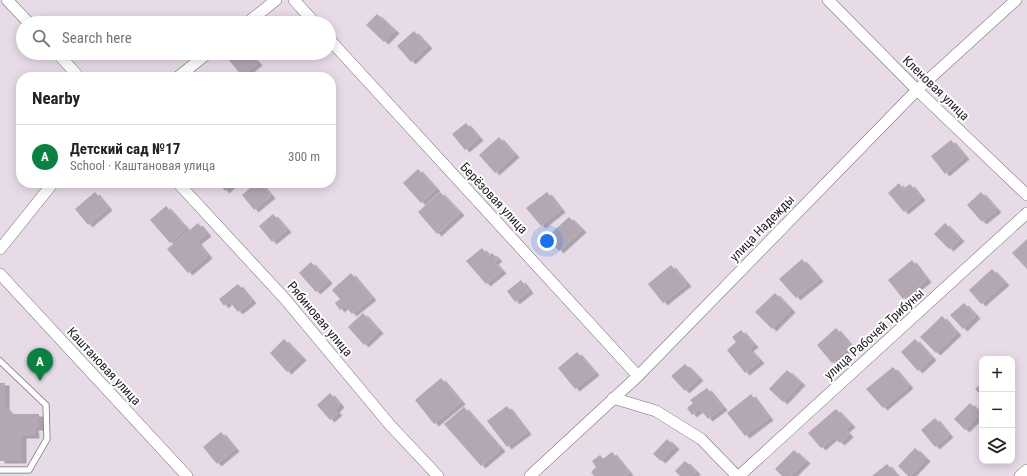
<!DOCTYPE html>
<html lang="en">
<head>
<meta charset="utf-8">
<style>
	:root { --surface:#fff; --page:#f2f2f2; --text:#222; --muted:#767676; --line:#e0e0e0; --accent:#0b8043 }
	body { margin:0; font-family:"Roboto Condensed",sans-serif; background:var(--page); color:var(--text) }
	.controls { position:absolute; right:12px; bottom:12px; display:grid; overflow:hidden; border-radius:8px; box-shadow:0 2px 10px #0003 }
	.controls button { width:36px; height:36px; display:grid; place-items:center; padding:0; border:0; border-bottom:1px solid var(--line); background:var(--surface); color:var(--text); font:20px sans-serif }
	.you { position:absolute; left:547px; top:241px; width:14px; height:14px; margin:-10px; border:3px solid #fff; border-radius:50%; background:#1a73e8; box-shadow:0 0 0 6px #1a73e833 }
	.badge { display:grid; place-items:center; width:26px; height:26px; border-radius:50%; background:var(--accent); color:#fff; font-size:13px; font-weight:700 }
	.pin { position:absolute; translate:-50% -33px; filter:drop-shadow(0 1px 2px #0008) }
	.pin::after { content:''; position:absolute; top:21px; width:14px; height:12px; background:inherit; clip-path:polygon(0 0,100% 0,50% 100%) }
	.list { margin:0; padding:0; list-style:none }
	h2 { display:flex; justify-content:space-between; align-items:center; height:52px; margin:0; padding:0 16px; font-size:17px }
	h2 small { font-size:13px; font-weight:400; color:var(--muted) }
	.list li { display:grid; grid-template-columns:26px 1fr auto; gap:12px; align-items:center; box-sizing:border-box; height:64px; padding:0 16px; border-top:1px solid var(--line) }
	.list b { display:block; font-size:15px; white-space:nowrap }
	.list p { margin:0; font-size:13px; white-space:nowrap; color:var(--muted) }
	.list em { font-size:13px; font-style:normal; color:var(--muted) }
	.icon { flex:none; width:22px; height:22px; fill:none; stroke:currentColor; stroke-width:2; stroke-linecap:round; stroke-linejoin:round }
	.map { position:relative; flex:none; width:1027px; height:476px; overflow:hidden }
	.search { position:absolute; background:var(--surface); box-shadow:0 2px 10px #0003; left:16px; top:16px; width:320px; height:44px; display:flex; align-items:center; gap:10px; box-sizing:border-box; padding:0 14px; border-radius:22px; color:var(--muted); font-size:15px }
	.panel { position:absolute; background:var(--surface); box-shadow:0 2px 10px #0003; left:16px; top:72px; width:320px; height:116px; border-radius:16px }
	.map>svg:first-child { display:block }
	.building { fill:#b2a7b3; filter:url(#shadow) }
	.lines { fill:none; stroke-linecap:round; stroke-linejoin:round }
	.service-casing { stroke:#796f7a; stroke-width:7 }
	.minor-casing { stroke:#796f7a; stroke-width:12 }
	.service { stroke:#fff; stroke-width:5.5 }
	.minor { stroke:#fff; stroke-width:11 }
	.labels { text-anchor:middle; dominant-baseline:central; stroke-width:4; stroke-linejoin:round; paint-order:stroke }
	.street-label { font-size:13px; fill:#242025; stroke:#fff }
</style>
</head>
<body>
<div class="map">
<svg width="1027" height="476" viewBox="0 0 1027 476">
	<defs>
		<filter id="shadow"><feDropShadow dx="4.5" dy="2.5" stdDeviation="0" flood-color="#0004"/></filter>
	</defs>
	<rect width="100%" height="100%" fill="#e7dbe8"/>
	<!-- building -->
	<g class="building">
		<polygon points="377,14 395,31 384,42 366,25"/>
		<polygon points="414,31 428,46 411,62 397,46"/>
		<polygon points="235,53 249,53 258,63 242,76 228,59"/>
		<polygon points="466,123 479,138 465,150 452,134"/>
		<polygon points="499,137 515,155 495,173 479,155"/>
		<polygon points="951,140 965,157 945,174 931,156"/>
		<polygon points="418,169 436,189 421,203 403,183"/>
		<polygon points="218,183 233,183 225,191"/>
		<polygon points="256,183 260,183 271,196 254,210 242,195"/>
		<polygon points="899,183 903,189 910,184 921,198 904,212 888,193"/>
		<polygon points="95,192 108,208 88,225 75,209"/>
		<polygon points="440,192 460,213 437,234 418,212"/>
		<polygon points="547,192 561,210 541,226 526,208"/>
		<polygon points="981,192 997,210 982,222 967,205"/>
		<polygon points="166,206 186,228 170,243 150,220"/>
		<polygon points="273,214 287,230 272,242 259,226"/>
		<polygon points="569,217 582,230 559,251 547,237"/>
		<polygon points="198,223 207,234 197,242 208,256 188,273 167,249"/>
		<polygon points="945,223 960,239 949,249 934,234"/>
		<polygon points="1027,239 1027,269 1012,253"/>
		<polygon points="482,248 489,256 492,253 498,259 494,262 502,271 486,284 466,261"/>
		<polygon points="802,259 819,279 796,298 779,279"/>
		<polygon points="912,260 927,280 903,299 888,280"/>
		<polygon points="311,262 328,281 316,292 299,273"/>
		<polygon points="671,265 687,284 663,303 648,284"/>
		<polygon points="992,269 1005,283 981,304 969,290"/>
		<polygon points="351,273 372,298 352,314 345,306 340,310 335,303 340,299 332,290"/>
		<polygon points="521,280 529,291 515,302 507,291"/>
		<polygon points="238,284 252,301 238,312 229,301 224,306 219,299"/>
		<polygon points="775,293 791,310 772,329 755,312"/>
		<polygon points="964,303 976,316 963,329 950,315"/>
		<polygon points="363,313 379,331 364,345 348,327"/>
		<polygon points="942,316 957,333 936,353 920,337"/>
		<polygon points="836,328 851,346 832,363 817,345"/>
		<polygon points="741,330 754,345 749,349 760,361 745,373 727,350 736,342 732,337"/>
		<polygon points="284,339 302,358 287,372 270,353"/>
		<polygon points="915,339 932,358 918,371 901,352"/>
		<polygon points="577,352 595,373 575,389 558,368"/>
		<polygon points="685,364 699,378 685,391 671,376"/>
		<polygon points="893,367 909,386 883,408 866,389"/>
		<polygon points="787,370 801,383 783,402 769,389"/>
		<polygon points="441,378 461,402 434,424 415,400"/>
		<polygon points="0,383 5,383 5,407 11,414 39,414 39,428 34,428 35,436 22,436 22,461 0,461"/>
		<polygon points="982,383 982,396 975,389"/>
		<polygon points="707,388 723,408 708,419 700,409 692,415 687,408 693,403 690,400"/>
		<polygon points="330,393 340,405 335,410 338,413 330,420 317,405"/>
		<polygon points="751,394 769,418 745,436 727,413"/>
		<polygon points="970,403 981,414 965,430 954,419"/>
		<polygon points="507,406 527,432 507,447 487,421"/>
		<polygon points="464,407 501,449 481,466 444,424"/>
		<polygon points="836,409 851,425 845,430 849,435 840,443 834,437 821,448 808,433"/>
		<polygon points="935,418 949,435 935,447 921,430"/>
		<polygon points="221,432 235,449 217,464 203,447"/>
		<polygon points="667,439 675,447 661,461 653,454"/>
		<polygon points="915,448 926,459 910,476 908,476 898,466"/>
		<polygon points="794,450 806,461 791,476 782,476 775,469"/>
		<polygon points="612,452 629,473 625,476 594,476 591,472 596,467 592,461 600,455 603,459"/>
		<polygon points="685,461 696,472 692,476 680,476 675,471"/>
		<polygon points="887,464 897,476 872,476"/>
	</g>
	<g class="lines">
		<!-- service casing -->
		<g class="service-casing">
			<polyline id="service" points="0,361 46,405 47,439 29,470 0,470"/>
		</g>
		<!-- minor casing -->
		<g class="minor-casing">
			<g id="minor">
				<polyline points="7,0 29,23"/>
				<polyline points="294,0 315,23"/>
				<polyline points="828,0 917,90 1027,195"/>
				<polyline points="247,23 276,0"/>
				<polyline points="329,39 638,376"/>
				<polyline points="57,53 79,77"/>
				<polyline points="178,77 208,53"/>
				<polyline points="178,183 285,299 390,425 438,476"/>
				<polyline points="0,249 53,183"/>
				<polyline points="0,274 187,476"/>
				<polyline points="613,398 656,411 701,439 737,476"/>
				<polyline points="530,476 638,376 917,90 1016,0"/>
				<polyline points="739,476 1027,213"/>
				<polyline points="1020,476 1027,470"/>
			</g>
		</g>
		<!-- service -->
		<use href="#service" class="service"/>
		<!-- minor -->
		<use href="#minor" class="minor"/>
	</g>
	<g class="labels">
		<!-- street labels -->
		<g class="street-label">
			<text transform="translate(936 88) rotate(44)">Кленовая улица</text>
			<text transform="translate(494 198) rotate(47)">Берёзовая улица</text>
			<text transform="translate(762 228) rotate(-46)">улица Надежды</text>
			<text transform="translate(320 319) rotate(50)">Рябиновая улица</text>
			<text transform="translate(874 334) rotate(-42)">улица Рабочей Трибуны</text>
			<text transform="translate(104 366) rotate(47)">Каштановая улица</text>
		</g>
	</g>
</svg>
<div class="controls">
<button>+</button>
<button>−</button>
<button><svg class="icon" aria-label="layers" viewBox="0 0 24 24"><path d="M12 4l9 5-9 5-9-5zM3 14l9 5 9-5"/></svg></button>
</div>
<div class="you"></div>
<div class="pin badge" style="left:40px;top:381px">A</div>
<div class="search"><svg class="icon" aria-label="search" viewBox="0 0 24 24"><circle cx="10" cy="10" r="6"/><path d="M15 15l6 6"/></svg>Search here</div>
<section class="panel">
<h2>Nearby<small></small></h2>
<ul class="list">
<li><span class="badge">A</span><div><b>Детский сад №17</b><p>School · Каштановая улица</p></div><em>300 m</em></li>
</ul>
</section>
</div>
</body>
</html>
